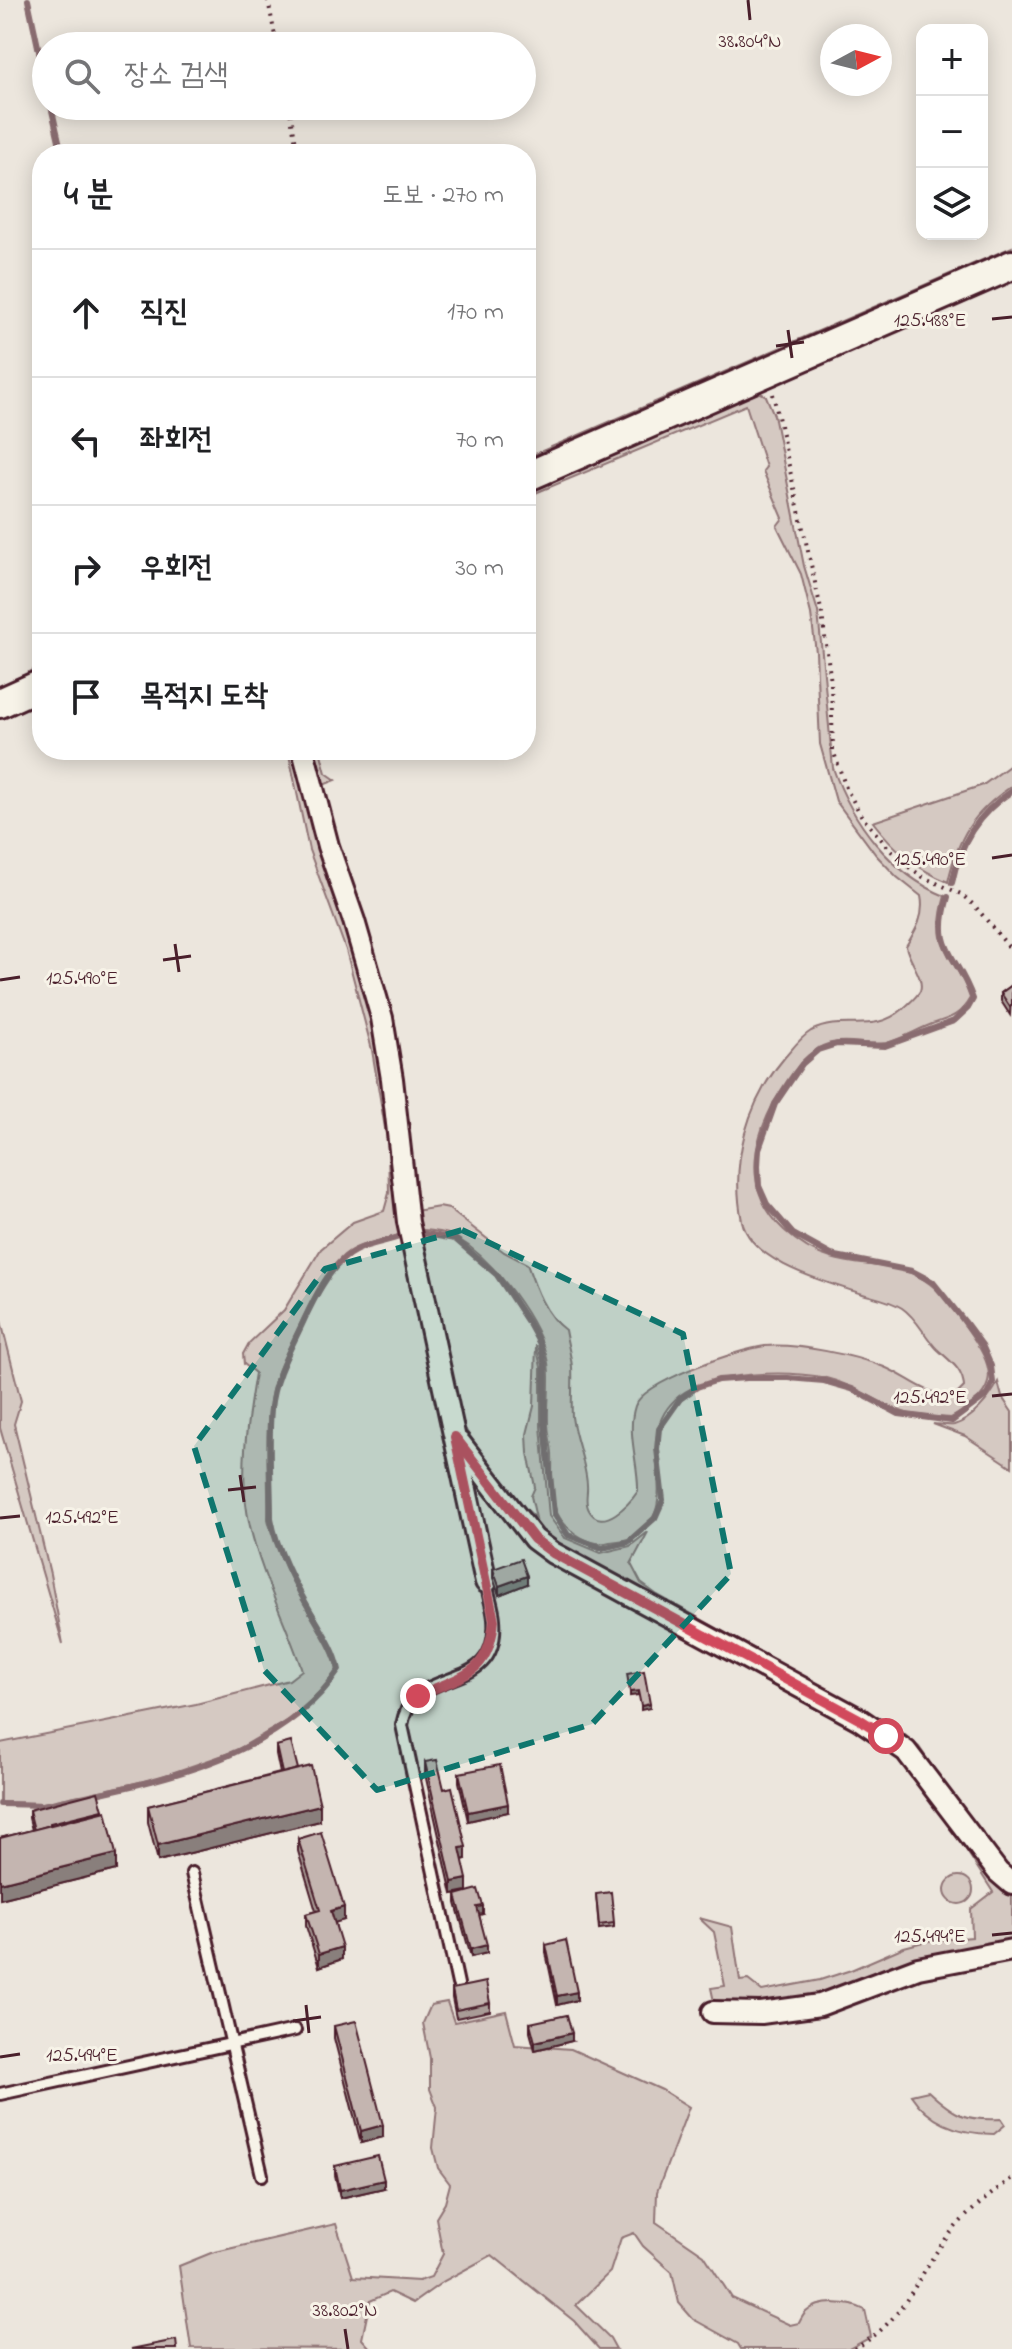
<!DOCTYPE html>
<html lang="ko">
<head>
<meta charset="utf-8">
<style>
	:root { --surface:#fff; --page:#f6f6f6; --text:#202124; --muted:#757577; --line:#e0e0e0 }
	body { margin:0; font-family:"Indie Flower","Poor Story",sans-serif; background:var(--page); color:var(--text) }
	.controls { position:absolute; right:24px; top:24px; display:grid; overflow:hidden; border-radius:16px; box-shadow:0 4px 20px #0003 }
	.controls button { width:72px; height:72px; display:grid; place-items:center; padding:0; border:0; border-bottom:2px solid var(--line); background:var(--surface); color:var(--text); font:40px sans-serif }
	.compass { position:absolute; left:820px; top:24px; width:72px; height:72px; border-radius:50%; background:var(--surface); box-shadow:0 4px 20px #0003; rotate:83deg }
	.stop { position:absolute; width:24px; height:24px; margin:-18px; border:6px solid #d1495b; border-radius:50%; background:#fff }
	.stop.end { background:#d1495b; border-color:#fff; box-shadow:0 2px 8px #0008 }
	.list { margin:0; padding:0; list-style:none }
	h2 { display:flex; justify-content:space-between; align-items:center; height:104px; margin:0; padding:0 32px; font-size:34px }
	h2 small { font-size:26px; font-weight:400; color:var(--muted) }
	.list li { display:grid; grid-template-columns:52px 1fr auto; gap:24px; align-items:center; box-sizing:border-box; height:128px; padding:0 32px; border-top:2px solid var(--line) }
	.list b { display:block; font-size:30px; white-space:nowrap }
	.list em { font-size:26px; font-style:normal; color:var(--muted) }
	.icon { flex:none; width:44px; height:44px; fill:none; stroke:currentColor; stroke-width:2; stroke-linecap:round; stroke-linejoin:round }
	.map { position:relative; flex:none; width:1012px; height:2349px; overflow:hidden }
	.search { position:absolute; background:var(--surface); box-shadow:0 4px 20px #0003; left:32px; top:32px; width:504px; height:88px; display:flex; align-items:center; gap:20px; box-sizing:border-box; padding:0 28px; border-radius:44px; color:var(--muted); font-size:30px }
	.panel { position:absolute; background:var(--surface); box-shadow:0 4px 20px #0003; left:32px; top:144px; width:504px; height:616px; border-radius:32px }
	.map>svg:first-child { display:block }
	.green { fill:#d5c9c2; stroke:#907476; stroke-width:2 }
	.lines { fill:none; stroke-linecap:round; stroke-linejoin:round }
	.stream { stroke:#896c6f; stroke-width:6 }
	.lane-casing { stroke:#4a1f2b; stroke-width:16 }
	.street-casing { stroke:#4a1f2b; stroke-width:26 }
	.secondary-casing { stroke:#4a1f2b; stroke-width:34 }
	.path { stroke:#4a1f2b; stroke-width:4; stroke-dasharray:2 6; stroke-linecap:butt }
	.lane { stroke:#f7f3e8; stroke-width:10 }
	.street { stroke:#f7f3e8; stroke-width:20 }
	.secondary { stroke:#f7f3e8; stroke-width:28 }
	.wall { fill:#a99c97; stroke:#4a1f2b; stroke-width:2 }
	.shaded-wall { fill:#897f7b; stroke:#4a1f2b; stroke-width:2 }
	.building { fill:#c4b5b0; stroke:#4a1f2b; stroke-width:2 }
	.route { stroke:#d1495b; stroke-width:10 }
	.marked { fill:#0f766e; fill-opacity:0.2; stroke:#0f766e; stroke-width:6; stroke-dasharray:16 10; stroke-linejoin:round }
	.ticks { fill:none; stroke:#4a1f2b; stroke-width:3 }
	.ticks-label { font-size:20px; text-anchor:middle; fill:#4a1f2b; stroke:#f7f3e8; stroke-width:6; stroke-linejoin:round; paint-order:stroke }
</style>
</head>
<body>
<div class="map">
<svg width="1012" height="2349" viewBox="0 0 1012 2349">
	<rect width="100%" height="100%" fill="#ece6dd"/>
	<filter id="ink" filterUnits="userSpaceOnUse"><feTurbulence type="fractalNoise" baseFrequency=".0125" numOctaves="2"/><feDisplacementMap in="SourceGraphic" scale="16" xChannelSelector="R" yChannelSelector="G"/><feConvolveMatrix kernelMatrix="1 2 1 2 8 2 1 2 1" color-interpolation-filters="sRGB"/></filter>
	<g filter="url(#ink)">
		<!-- green -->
		<g class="green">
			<polygon points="1012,247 1012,256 526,469 526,458"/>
			<path d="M754 389 766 396 774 415 804 566 818 612 833 768C852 822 891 874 945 896 929 952 955 952 970 998 960 1016 950 1018 932 1024 916 1030 902 1039 886 1043 870 1046 854 1040 838 1042 814 1044 799 1063 787 1081 755 1129 737 1185 784 1230 797 1242 814 1253 831 1258 862 1268 903 1262 930 1284 943 1294 956 1313 965 1326 996 1369 1002 1390 951 1418 934 1417 913 1417 898 1410 873 1400 852 1384 826 1378 788 1370 710 1371 679 1396 624 1442 694 1508 628 1539 623 1541 616 1541 610 1542 592 1548 570 1533 560 1518 549 1502 553 1472 552 1453 551 1443 548 1433 548 1423 547 1403 551 1382 548 1363 540 1321 494 1260 457 1238 447 1231 428 1231 416 1229L415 1211 439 1207 449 1209 504 1252 527 1264C535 1287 545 1316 565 1330 567 1342 571 1355 572 1367 573 1384 571 1401 572 1417 575 1440 586 1463 587 1485 588 1493 584 1502 589 1510 602 1534 630 1503 638 1491 639 1464 626 1433 635 1406 643 1382 739 1349 765 1346 795 1343 855 1355 884 1367 911 1378 924 1396 956 1395L964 1387C963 1369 950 1361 937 1349 925 1337 917 1318 902 1308 888 1299 871 1297 856 1292 822 1281 751 1262 742 1221 730 1162 747 1102 785 1057 793 1048 801 1037 811 1031 844 1014 872 1036 903 1009 909 1003 916 998 920 991 925 978 908 960 906 946 916 930 925 916 921 896L897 877 876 855 836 801 820 744 816 652 811 614 801 574 777 526 783 518 763 471 766 467 746 405 526 497V483Z"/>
			<path d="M288 750H298L375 1013 401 1234C383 1241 360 1242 344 1255 325 1272 312 1299 301 1322 288 1350 272 1376 269 1408 265 1444 269 1482 268 1519 275 1551 293 1584 309 1612 319 1631 332 1649 337 1670L326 1685 298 1714 235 1751 157 1778 114 1788 43 1803 0 1802V1743L196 1704 289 1680 302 1670C286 1622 261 1575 250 1526 238 1478 247 1421 255 1373L244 1364 243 1354 249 1343 284 1310 321 1249 353 1222 384 1211 389 1193 388 1146 372 1050 346 950 309 850Z"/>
			<polygon points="309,750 320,750 326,773 336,780 318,787"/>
			<path d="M1012 764V786C973 812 958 837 948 882 916 869 894 849 873 822L983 785Z"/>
			<polygon points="0,1317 21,1401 14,1424 50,1574 63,1644 0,1428"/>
			<path d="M536 1345 541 1367V1426L549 1516 565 1538 601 1553 630 1546 648 1532 631 1564 641 1583 656 1594 898 1729 919 1747 957 1803 913 1751 540 1537 460 1437 452 1402C471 1446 501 1487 536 1518L531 1496 535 1487 528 1453 527 1434 534 1406Z"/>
			<path d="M998 1382 1002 1397 1012 1412V1467L965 1436 933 1424C939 1424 948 1426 954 1425 972 1420 990 1398 998 1382Z"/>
			<polygon points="929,1792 1012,1894 1012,1944 805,2000 715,2006 711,1988 725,1986 714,1932 699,1918 732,1927 740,1981 748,1980 762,1991 820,1980 851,1970 904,1947 927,1941 972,1937 971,1909 993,1892"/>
			<circle cx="959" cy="1890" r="14"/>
			<path d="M447 2002 454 2022 506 2011 515 2045 571 2049 662 2090 689 2107 657 2192 656 2222 704 2255 732 2298 790 2325 799 2323C801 2319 803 2315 806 2312 820 2299 851 2302 865 2310L871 2337 849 2349H741L738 2344 693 2319 679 2303 672 2272 643 2246 634 2233 621 2238 610 2272 576 2305 610 2338 616 2349H599L574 2321 492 2255 444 2281 413 2303 390 2292 370 2301 362 2339 371 2349 191 2348 179 2266 211 2253 336 2224 353 2277 419 2281 431 2277 443 2254 436 2218 445 2203 450 2184 438 2168 433 2148 437 2107 430 2089V2058L423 2023 431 2005Z"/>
			<path d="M928 2091C954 2115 965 2121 1001 2119L1005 2125 994 2134C961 2134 930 2124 911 2095Z"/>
		</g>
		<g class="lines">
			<!-- stream -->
			<g class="stream">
				<polyline points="28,0 46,84"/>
				<polyline points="51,106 62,154"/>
				<path d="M952 883C960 843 977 814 1012 791"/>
				<path d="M420 1233 455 1239 497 1275 528 1322 540 1344 545 1366V1425L554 1514 568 1535 602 1548 628 1542 655 1518 663 1500 657 1449 659 1429 680 1399 697 1387 718 1380 747 1378H788L824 1381 852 1389 899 1414 952 1421 987 1395 993 1382 991 1366 982 1345 965 1322 933 1282 912 1271 831 1255 793 1234 767 1204 759 1186 758 1166 759 1149 775 1104 802 1064 818 1050 837 1044 885 1046 954 1021 968 1008 973 999C957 952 932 952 948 897"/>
				<path d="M91 1795C179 1777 286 1749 339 1670 335 1649 322 1631 311 1612 295 1584 277 1551 271 1518 271 1482 268 1444 271 1409 274 1375 292 1347 305 1318 315 1297 328 1271 346 1257 361 1244 384 1243 402 1236"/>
				<polyline points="0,1804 43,1805 80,1797"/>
			</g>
			<!-- lane casing -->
			<g class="lane-casing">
				<g id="lane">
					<polyline points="192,1873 262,2175"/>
					<path d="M458 1984 402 1725C404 1714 408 1705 416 1697 445 1671 499 1683 494 1619 493 1607 488 1594 486 1582"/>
					<polyline points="0,2094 295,2030"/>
				</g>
			</g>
			<!-- street casing -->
			<g class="street-casing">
				<g id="street">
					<polyline points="303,750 328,846 354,921 382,1018 392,1079 408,1222 486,1582"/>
					<polyline points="460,1443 534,1539 553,1553 859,1719 906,1751 998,1872 1012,1884"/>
					<polyline points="713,2012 761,2013 820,2005 918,1968 1012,1950"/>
				</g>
			</g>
			<!-- secondary casing -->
			<g class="secondary-casing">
				<g id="secondary">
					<polyline points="526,477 1012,265"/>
					<polyline points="0,703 42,684"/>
				</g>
			</g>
			<!-- path -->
			<g class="path">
				<polyline points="268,0 277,46"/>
				<polyline points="289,106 298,154"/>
				<polyline points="773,394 822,614 831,683 833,750 846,788 862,817 900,861 923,877 961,894 975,906 1012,951"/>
				<path d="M854 2349C906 2320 914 2280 948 2236 965 2214 990 2195 1012 2178"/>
			</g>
			<!-- lane -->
			<use href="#lane" class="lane"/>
			<!-- street -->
			<use href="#street" class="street"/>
			<!-- secondary -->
			<use href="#secondary" class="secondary"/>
		</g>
		<!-- wall -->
		<g class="wall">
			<polygon points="1012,985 1010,1015 1001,1001 1001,993"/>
			<polygon points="493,1569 527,1584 499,1595 493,1578"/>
			<polygon points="276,1746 298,1769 320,1821 158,1861 148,1822 148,1806 280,1773 276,1754"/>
			<polygon points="425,1762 444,1789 466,1859 462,1860 467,1891 452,1894 425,1774"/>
			<polygon points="459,1773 508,1812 468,1821 459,1782"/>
			<polygon points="29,1810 103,1812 116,1870 0,1899 0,1838 32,1830 29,1818"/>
			<polygon points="298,1839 344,1920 335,1922 342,1959 319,1967 306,1926 306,1914 316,1911 298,1851"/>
			<polygon points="596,1894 614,1923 614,1927 599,1929"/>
			<polygon points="456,1895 483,1914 479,1915 487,1953 471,1957 456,1903"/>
			<polygon points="546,1945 577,2000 557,2005 546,1953"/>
			<polygon points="452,1989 490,2003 490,2011 456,2018 452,1998"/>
			<polygon points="530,2023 572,2041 535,2050 530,2032"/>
			<polygon points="334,2026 383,2137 361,2143 334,2038"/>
			<polygon points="335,2166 384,2188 340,2198 335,2175"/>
		</g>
		<!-- shaded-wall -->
		<g class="shaded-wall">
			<polygon points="527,1576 527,1584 499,1595 499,1586"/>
			<polygon points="638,1691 638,1695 630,1696 630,1692"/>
			<polygon points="650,1704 650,1708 641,1710 641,1706"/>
			<polygon points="508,1804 508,1812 468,1821 468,1812"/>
			<polygon points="320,1805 320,1821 158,1861 158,1845"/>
			<polygon points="103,1810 103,1818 50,1831 50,1823"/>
			<polygon points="466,1847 466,1859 460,1860 460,1848"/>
			<polygon points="116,1854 116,1870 0,1899 0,1883"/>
			<polygon points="467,1879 467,1891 452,1894 452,1882"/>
			<polygon points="483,1906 483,1914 477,1915 477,1907"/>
			<polygon points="344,1907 344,1920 331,1924 331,1911"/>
			<polygon points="487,1945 487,1953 471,1957 471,1949"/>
			<polygon points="342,1947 342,1959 319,1967 319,1954"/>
			<polygon points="577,1992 577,2000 557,2005 557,1996"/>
			<polygon points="572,2033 572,2041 535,2050 535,2042"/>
			<polygon points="383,2125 383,2137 361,2143 361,2131"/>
			<polygon points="384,2180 384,2188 340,2198 340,2190"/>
		</g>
		<!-- building -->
		<g class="building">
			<polygon points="1012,985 1012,1005 1010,1007 1001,993"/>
			<polygon points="521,1559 527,1576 499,1586 493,1569"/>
			<polygon points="644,1671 650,1704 641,1706 638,1691 630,1692 627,1674"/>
			<polygon points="291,1742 298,1769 282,1773 276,1746"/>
			<polygon points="437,1760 444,1789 452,1787 466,1847 460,1848 467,1879 452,1882 425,1762"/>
			<polygon points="500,1765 508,1804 468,1812 459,1773"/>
			<polygon points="311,1766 320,1805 158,1845 148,1806"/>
			<polygon points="98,1792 103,1810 50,1823 50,1825 34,1830 29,1810"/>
			<polygon points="106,1811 116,1854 0,1883 0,1838"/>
			<polygon points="321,1832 344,1907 331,1911 342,1947 319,1954 306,1914 320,1910 298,1839"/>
			<polygon points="478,1889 483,1906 477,1907 487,1945 471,1949 456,1895"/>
			<polygon points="611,1892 614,1923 599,1925 596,1894"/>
			<polygon points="566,1940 577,1992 557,1996 546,1945"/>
			<polygon points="486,1982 490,2003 456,2010 452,1989"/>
			<polygon points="567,2015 572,2033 535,2042 530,2023"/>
			<polygon points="356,2021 383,2125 361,2131 334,2026"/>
			<polygon points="378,2156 384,2180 340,2190 335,2166"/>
			<polygon points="176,2340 177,2349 131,2349"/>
		</g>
	</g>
	<g class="lines" filter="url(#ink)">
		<!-- route -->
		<path class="route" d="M418 1696C462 1675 489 1676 494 1620L455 1437 534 1539 553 1553 859 1719 886 1736"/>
	</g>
	<!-- marked area -->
	<path class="marked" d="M462 1230 683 1334 731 1574 592 1724 377 1790 264 1670 194 1446 325 1269Z"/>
	<!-- ticks -->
	<path class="ticks" d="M748 0 750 20M992 319 1012 317M788 330 792 358M776 346 804 342M992 858 1012 855M175 944 179 972M163 960 191 956M0 980 20 977M992 1396 1012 1394M240 1475 244 1502M228 1490 256 1487M0 1518 20 1516M992 1935 1012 1933M306 2005 309 2033M293 2021 321 2017M0 2057 20 2054M345 2329 348 2349"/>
	<g class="ticks-label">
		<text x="750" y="47">38.804°N</text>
		<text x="930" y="326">125.488°E</text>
		<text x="930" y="865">125.490°E</text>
		<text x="82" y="984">125.490°E</text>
		<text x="930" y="1403">125.492°E</text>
		<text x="82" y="1523">125.492°E</text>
		<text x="930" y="1942">125.494°E</text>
		<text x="82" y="2061">125.494°E</text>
		<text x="345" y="2316">38.802°N</text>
	</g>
</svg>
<div class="controls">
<button>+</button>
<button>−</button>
<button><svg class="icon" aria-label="layers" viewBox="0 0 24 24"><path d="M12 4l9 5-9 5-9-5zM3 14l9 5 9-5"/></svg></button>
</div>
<svg class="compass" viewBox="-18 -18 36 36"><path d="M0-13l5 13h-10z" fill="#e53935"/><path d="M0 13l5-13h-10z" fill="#757577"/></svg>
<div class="stop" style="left:886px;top:1736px"></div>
<div class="stop end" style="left:418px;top:1696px"></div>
<div class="search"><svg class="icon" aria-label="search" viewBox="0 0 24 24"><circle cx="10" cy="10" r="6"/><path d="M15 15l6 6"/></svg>장소 검색</div>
<section class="panel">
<h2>4 분<small>도보 · 270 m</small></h2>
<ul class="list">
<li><svg class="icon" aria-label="ahead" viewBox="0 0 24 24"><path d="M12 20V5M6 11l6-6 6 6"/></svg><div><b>직진</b></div><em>170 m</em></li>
<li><svg class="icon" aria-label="left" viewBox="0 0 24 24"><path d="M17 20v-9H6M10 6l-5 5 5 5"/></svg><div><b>좌회전</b></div><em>70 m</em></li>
<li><svg class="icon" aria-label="right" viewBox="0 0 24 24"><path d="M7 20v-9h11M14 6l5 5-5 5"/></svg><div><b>우회전</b></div><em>30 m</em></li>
<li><svg class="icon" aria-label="arrive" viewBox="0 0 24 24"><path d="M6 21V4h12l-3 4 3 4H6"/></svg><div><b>목적지 도착</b></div></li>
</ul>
</section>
</div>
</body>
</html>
